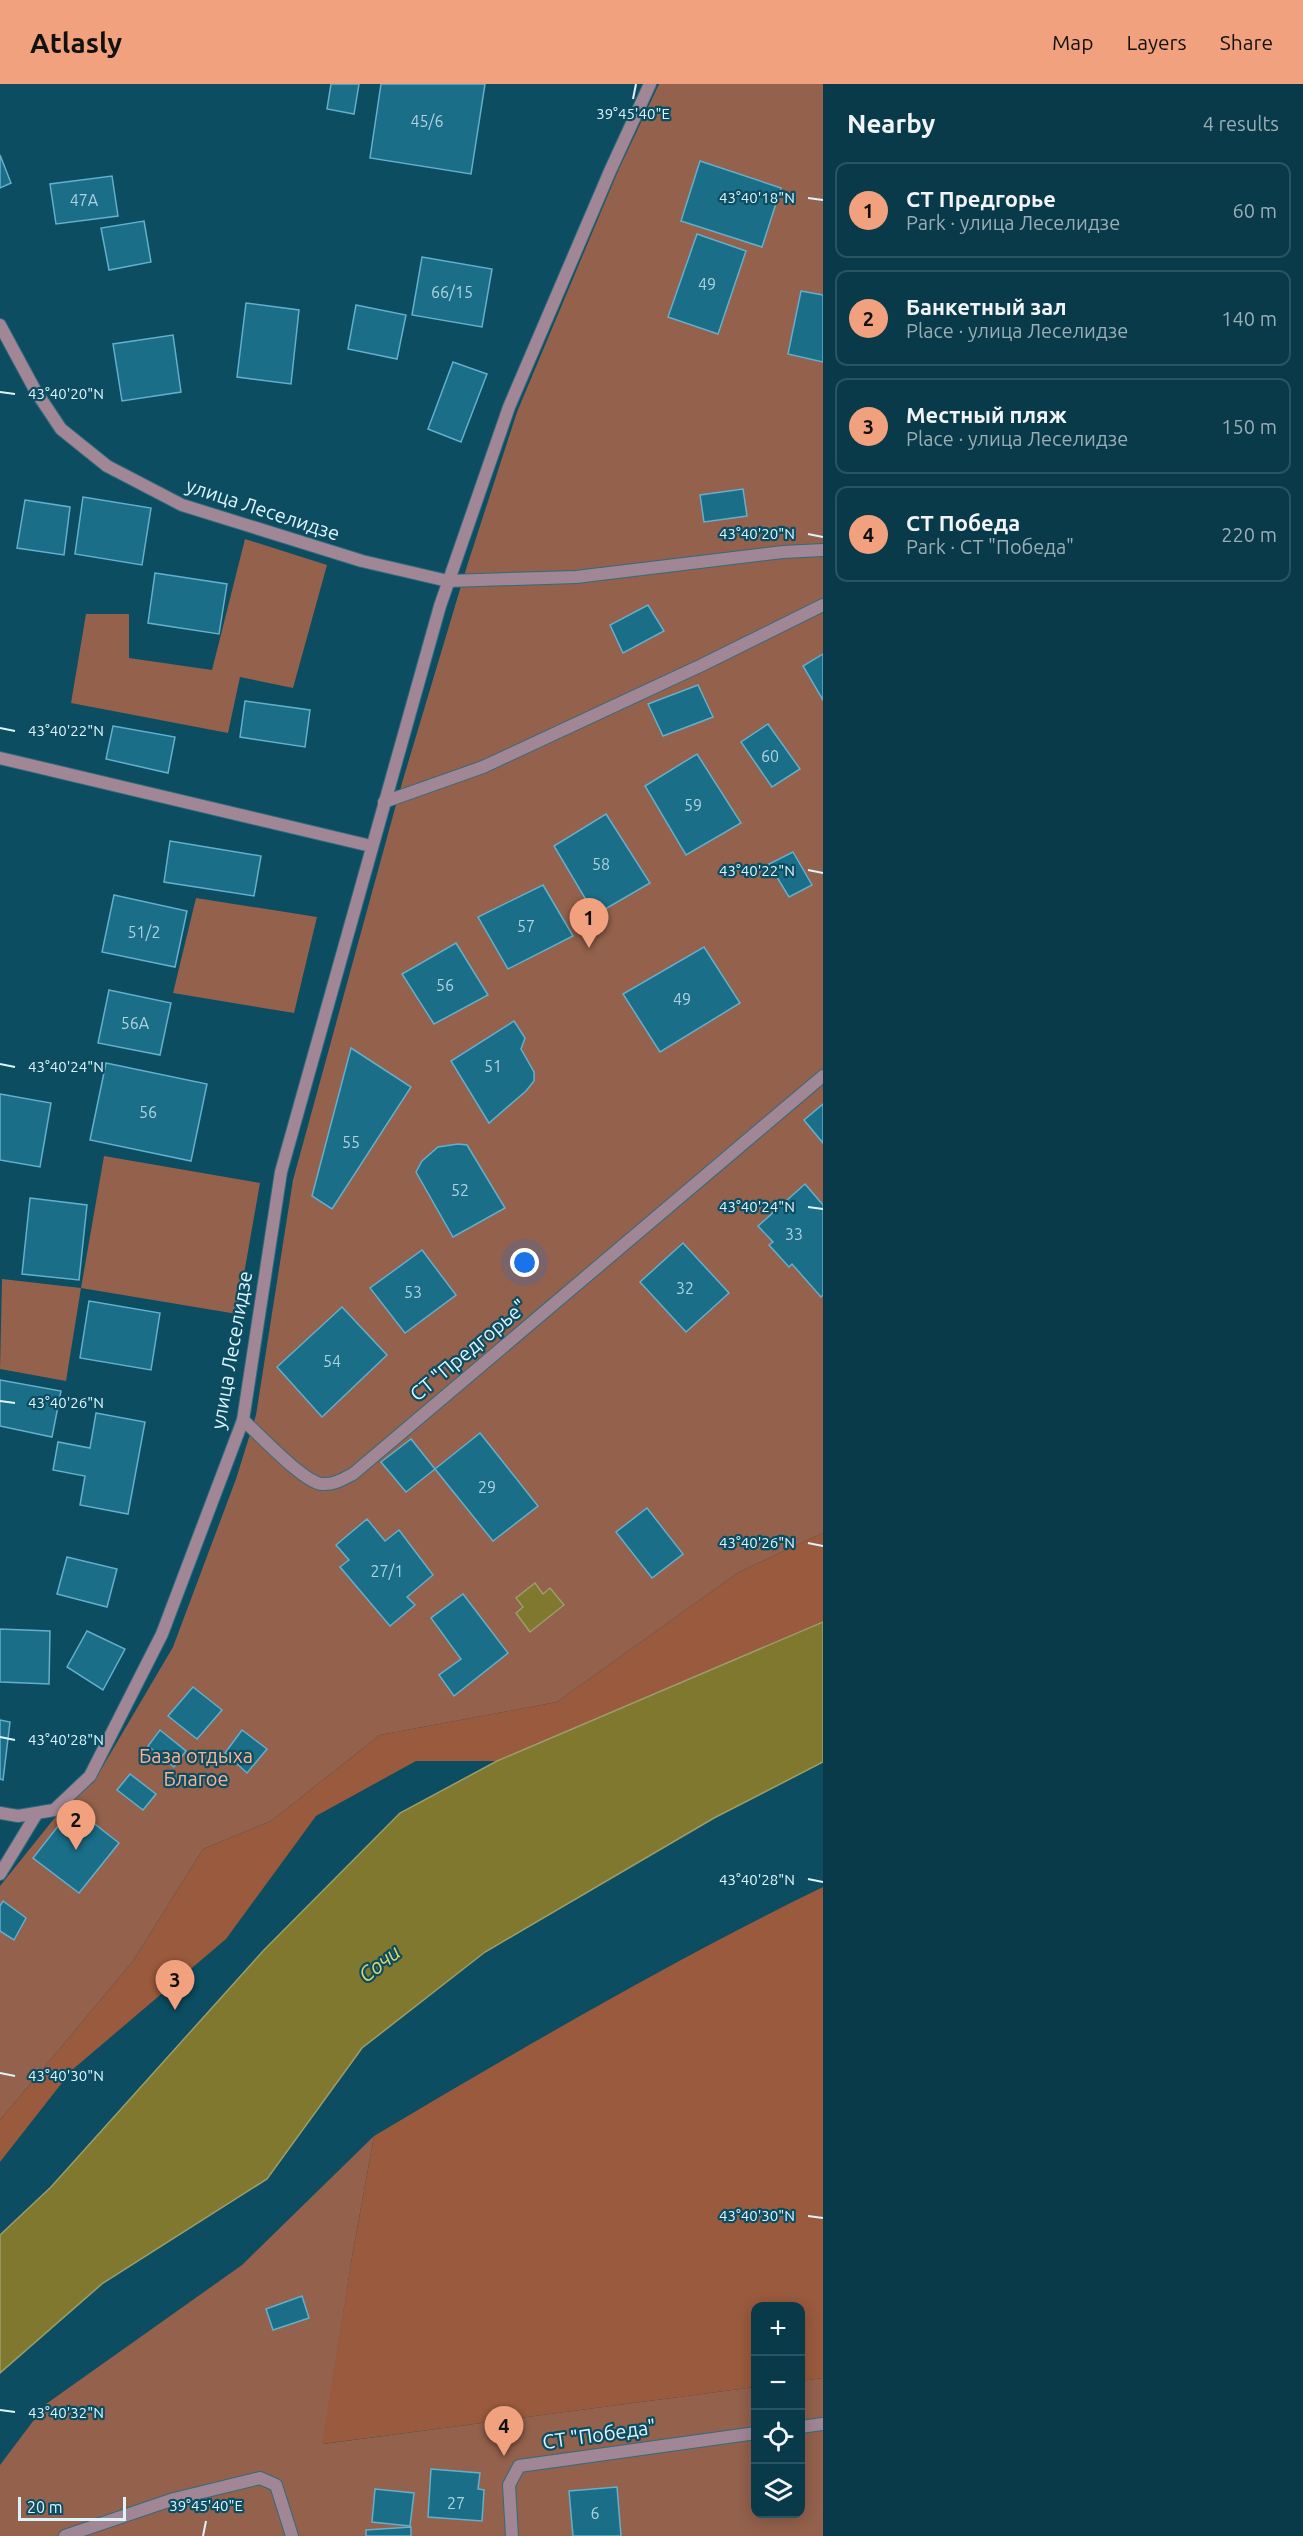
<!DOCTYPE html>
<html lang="en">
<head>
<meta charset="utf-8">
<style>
	:root { --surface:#093a49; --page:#124150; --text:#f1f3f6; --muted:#99adb4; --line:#295461; --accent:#f2a17e }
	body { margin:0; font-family:Ubuntu,sans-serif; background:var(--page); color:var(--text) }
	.controls { position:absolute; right:18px; bottom:18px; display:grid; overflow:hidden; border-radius:12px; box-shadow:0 3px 15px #0003 }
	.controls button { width:54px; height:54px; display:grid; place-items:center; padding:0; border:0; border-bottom:2px solid var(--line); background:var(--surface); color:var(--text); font:30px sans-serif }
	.scale { position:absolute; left:18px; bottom:15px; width:108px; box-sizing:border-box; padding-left:6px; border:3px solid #def4fd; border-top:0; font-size:16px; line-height:21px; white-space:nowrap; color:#def4fd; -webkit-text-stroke:4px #0c4d61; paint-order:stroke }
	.you { position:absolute; left:525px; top:1179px; width:21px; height:21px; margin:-15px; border:4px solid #fff; border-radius:50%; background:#1a73e8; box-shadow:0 0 0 9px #1a73e833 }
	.badge { display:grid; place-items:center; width:39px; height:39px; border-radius:50%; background:var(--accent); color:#111; font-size:20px; font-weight:700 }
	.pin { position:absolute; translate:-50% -50px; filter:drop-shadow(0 2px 3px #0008) }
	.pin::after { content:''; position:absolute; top:32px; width:21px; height:18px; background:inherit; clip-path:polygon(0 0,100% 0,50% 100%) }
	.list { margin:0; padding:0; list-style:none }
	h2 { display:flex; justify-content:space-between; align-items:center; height:78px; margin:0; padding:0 24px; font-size:26px }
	h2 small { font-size:20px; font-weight:400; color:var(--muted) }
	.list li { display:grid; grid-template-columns:39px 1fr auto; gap:18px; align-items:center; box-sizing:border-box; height:96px; margin:0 12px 12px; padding:0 12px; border:2px solid var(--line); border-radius:12px }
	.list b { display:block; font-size:22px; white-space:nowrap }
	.list p { margin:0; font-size:20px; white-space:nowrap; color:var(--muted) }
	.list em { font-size:20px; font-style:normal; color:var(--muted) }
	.icon { flex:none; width:33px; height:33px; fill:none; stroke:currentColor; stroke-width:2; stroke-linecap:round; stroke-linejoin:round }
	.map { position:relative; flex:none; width:823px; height:2452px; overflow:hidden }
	header { display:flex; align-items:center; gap:36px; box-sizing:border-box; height:84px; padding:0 30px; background:var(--accent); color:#111 }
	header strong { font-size:28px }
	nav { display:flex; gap:33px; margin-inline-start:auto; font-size:21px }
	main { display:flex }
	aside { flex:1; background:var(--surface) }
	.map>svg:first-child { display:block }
	.green { fill:#93614c }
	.forest { fill:#9a5a3d }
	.water { fill:#7f782e; stroke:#9c9d6c; stroke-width:1.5 }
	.building { fill:#1a6e88; stroke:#64afcc; stroke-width:1.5 }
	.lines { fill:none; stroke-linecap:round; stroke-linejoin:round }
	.lane-casing { stroke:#326b7d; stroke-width:14 }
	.street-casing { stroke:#326b7d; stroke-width:14 }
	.lane { stroke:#a18695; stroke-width:12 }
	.street { stroke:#a18695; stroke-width:12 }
	.ticks { fill:none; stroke:#def4fd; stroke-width:2 }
	.labels { text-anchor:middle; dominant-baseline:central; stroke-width:4.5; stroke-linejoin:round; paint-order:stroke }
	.number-label { font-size:16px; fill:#add2e0 }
	.street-label { font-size:20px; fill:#def4fd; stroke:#0c4d61 }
	.park-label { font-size:20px; fill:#fdb191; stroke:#0c4d61 }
	.water-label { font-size:21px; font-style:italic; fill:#dfd66f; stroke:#0c4d61 }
	.ticks-label { font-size:15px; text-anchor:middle; fill:#def4fd; stroke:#0c4d61; stroke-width:4.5; stroke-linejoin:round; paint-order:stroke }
</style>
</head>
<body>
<header>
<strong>Atlasly</strong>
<nav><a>Map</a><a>Layers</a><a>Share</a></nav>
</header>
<main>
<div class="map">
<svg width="823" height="2452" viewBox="0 0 823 2452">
	<rect width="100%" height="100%" fill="#0c4d61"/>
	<!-- green -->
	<g class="green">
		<polygon points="659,0 823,0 823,1449 739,1488 557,1618 380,1651 271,1737 203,1765 133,1877 0,2036 0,1802 69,1716 93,1699 173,1563 236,1395 256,1331 293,1096 402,699 467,482 517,328 618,87"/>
		<polygon points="245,455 327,481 293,604 240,593 228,649 71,619 86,530 129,530 129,574 212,586"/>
		<polygon points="196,814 317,833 294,929 173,909"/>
		<polygon points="104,1072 260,1099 237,1230 81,1204 66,1297 0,1285 2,1195 81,1204"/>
		<polygon points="374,2052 353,2167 323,2360 755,2303 756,2430 800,2430 801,2297 823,2294 823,2452 0,2452 0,2381 46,2320 242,2181"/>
	</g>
	<!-- forest -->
	<g class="forest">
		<polygon points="823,1449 823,1538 497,1677 416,1677 316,1732 226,1855 72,1986 0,2078 0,2036 133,1877 203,1765 271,1737 380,1651 557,1618 739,1488"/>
		<path d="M823 1803V2294L801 2297 800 2222H756L755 2303 322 2360 353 2167 374 2052C521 1965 669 1878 823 1803Z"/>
	</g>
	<!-- water -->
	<g class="water">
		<polygon points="535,1499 543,1510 550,1504 564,1521 530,1548 516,1529 523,1523 516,1514"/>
		<polygon points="823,1538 823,1678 714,1734 485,1868 362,1964 267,2095 103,2199 0,2289 0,2151 51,2103 263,1867 400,1729 497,1677"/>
	</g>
	<!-- building -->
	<g class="building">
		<polygon points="331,0 359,0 354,30 327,25"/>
		<polygon points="381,0 485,0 471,90 370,74"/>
		<polygon points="0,71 11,99 0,104"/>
		<polygon points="700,77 781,104 762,163 681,137"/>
		<polygon points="112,92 118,132 56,140 50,100"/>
		<polygon points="144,137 151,178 109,186 101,144"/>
		<polygon points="697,150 746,167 718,250 668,233"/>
		<polygon points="422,173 492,185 482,243 412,231"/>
		<polygon points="801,207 823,211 823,278 788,270"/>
		<polygon points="246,219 299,226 291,300 237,293"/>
		<polygon points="356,221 406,231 397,275 348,265"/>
		<polygon points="173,251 181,308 122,317 113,260"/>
		<polygon points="453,278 487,290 461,358 428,345"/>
		<polygon points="743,405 747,432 704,438 700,411"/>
		<polygon points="83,413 151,424 142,481 75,470"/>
		<polygon points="25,416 70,423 64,471 17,464"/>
		<polygon points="155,489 227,500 219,550 148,539"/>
		<polygon points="648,521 664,547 623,569 610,541"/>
		<polygon points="823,570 823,616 803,582"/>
		<polygon points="698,601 713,633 663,652 648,620"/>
		<polygon points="245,617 310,626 305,663 240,653"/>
		<polygon points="768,640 800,685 772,703 741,658"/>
		<polygon points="113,642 175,653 168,689 106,675"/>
		<polygon points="697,670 741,739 686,771 645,702"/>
		<polygon points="606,730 650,799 595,831 554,762"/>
		<polygon points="170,757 261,772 254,812 164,798"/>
		<polygon points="793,768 812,801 789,813 769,780"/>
		<polygon points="543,801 573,852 508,885 478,833"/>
		<polygon points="114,811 187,827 175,883 102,868"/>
		<polygon points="456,859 488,911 434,940 402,890"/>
		<polygon points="704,863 740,919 660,968 623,910"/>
		<polygon points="109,906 171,919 160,971 98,959"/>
		<polygon points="514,937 525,954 521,965 534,988 534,997 526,1007 489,1039 451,977"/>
		<polygon points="351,964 411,1003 332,1125 312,1112"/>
		<polygon points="106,979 207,1000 191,1077 90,1056"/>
		<polygon points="0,1010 51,1019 40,1083 0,1076"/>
		<polygon points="823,1020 823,1059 804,1036"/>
		<polygon points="458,1060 467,1061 505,1124 453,1153 416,1088 422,1077 438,1063"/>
		<polygon points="805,1100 823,1121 823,1211 821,1213 792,1180 789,1183 769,1161 773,1158 758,1142"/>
		<polygon points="30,1114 87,1121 79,1196 22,1190"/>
		<polygon points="683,1159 729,1209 686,1248 640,1198"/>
		<polygon points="422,1166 456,1211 405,1249 370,1204"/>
		<polygon points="89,1217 160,1229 151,1286 80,1274"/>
		<polygon points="342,1223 387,1271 322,1333 277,1283"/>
		<polygon points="0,1296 61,1307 52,1353 0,1342"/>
		<polygon points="96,1329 145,1338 128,1430 80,1421 85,1392 53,1386 58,1358 90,1364"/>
		<polygon points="480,1349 538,1422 493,1457 435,1385"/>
		<polygon points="411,1355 435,1385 406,1408 381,1378"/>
		<polygon points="647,1424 683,1470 652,1494 616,1448"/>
		<polygon points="367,1435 385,1457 399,1446 433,1491 407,1513 415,1521 390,1542 340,1483 349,1476 336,1461"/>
		<polygon points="67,1473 117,1485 107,1523 57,1510"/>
		<polygon points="463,1510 508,1569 454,1612 439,1591 461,1575 431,1534"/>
		<polygon points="0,1545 50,1547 49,1600 0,1598"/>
		<polygon points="87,1547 125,1565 103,1606 67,1583"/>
		<polygon points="193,1603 222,1626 197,1655 168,1632"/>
		<polygon points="0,1636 10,1638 3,1696 0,1695"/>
		<polygon points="160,1646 186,1667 174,1683 148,1662"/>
		<polygon points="242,1646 267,1665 247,1689 225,1669"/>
		<polygon points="130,1690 156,1710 143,1726 117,1706"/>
		<polygon points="73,1723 119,1759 79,1809 33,1774"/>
		<polygon points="3,1817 26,1834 14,1856 0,1847 0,1822"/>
		<polygon points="302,2212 309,2234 273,2246 266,2225"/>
		<polygon points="431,2385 480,2389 478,2405 484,2406 482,2437 428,2433"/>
		<polygon points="617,2403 621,2452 573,2452 569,2407"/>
		<polygon points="375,2405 414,2409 410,2442 372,2438"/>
		<polygon points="411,2443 411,2452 366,2452 366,2446"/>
	</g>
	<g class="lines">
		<!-- lane casing -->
		<g class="lane-casing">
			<polyline id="lane" points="384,718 483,683 702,581 823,521"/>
		</g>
		<!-- street casing -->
		<g class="street-casing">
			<g id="street">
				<polyline points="0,241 35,306 61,345 107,382 182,421 362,477 448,497 576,493 783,468 823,466"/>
				<polyline points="0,674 371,762"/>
				<path d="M243 1336C259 1350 303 1398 322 1400 334 1401 343 1395 353 1390L823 992"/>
				<polyline points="0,1729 18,1732 54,1726 90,1692 162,1550 243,1336 281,1088 440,522 509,323 610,87 650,0"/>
				<polyline points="0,1790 37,1729"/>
				<polyline points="800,2343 823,2340"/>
				<polyline points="65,2452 174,2415 260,2394 276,2401 292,2452"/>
				<polyline points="512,2452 509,2401 519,2382 756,2349"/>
			</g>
		</g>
		<!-- lane -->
		<use href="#lane" class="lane"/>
		<!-- street -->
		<use href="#street" class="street"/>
	</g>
	<!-- ticks -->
	<path class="ticks" d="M633 15 636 0M808 114 823 116M0 308 15 310M808 450 823 453M0 644 15 647M808 786 823 789M0 980 15 983M808 1123 823 1125M0 1317 15 1319M808 1459 823 1462M0 1653 15 1656M808 1795 823 1798M0 1989 15 1992M808 2132 823 2134M0 2326 15 2328M203 2452 206 2437"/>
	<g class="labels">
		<!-- number labels -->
		<g class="number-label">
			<text x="427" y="37">45/6</text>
			<text x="84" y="116">47А</text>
			<text x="707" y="200">49</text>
			<text x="452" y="208">66/15</text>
			<text x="770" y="672">60</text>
			<text x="693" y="721">59</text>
			<text x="601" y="780">58</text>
			<text x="526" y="842">57</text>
			<text x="144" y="848">51/2</text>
			<text x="445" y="901">56</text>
			<text x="682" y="915">49</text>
			<text x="135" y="939">56А</text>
			<text x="493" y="982">51</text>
			<text x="148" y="1028">56</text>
			<text x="351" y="1058">55</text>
			<text x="460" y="1106">52</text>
			<text x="794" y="1150">33</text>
			<text x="685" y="1204">32</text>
			<text x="413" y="1208">53</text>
			<text x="332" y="1277">54</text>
			<text x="487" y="1403">29</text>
			<text x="387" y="1487">27/1</text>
			<text x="456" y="2419">27</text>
			<text x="595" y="2429">6</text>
		</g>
		<!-- street labels -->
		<g class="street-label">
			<text transform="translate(263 425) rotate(18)">улица Леселидзе</text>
			<text transform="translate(231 1266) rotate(-80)">улица Леселидзе</text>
			<text transform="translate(468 1266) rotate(-40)">СТ "Предгорье"</text>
			<text transform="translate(599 2350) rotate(-8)">СТ "Победа"</text>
		</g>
		<!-- park labels -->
		<g class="park-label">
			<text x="196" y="1671">База отдыха<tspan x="196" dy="23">Благое</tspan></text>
		</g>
		<!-- water labels -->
		<g class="water-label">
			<text transform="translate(379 1879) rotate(-38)">Сочи</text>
		</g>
	</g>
	<g class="ticks-label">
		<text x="633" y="35">39°45'40"E</text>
		<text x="757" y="119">43°40'18"N</text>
		<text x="66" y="315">43°40'20"N</text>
		<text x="757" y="455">43°40'20"N</text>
		<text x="66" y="652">43°40'22"N</text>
		<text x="757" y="792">43°40'22"N</text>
		<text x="66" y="988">43°40'24"N</text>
		<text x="757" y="1128">43°40'24"N</text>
		<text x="66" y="1324">43°40'26"N</text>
		<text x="757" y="1464">43°40'26"N</text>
		<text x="66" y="1661">43°40'28"N</text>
		<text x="757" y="1801">43°40'28"N</text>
		<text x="66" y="1997">43°40'30"N</text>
		<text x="757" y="2137">43°40'30"N</text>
		<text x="66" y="2334">43°40'32"N</text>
		<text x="206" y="2427">39°45'40"E</text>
	</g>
</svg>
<div class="controls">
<button>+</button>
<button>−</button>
<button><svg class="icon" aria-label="locate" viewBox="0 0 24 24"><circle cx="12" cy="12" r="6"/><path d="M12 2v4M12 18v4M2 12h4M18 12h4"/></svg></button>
<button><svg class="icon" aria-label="layers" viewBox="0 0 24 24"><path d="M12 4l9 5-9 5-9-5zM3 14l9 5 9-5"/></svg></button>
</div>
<div class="scale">20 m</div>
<div class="you"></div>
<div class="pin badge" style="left:589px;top:864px">1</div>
<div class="pin badge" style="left:76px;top:1766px">2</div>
<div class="pin badge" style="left:175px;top:1926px">3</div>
<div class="pin badge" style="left:504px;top:2372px">4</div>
</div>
<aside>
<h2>Nearby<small>4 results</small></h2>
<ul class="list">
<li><span class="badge">1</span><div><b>СТ Предгорье</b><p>Park · улица Леселидзе</p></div><em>60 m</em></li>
<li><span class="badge">2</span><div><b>Банкетный зал</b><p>Place · улица Леселидзе</p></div><em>140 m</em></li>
<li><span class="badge">3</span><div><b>Местный пляж</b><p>Place · улица Леселидзе</p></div><em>150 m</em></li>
<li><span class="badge">4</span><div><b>СТ Победа</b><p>Park · СТ &quot;Победа&quot;</p></div><em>220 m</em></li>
</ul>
</aside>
</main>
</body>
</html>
